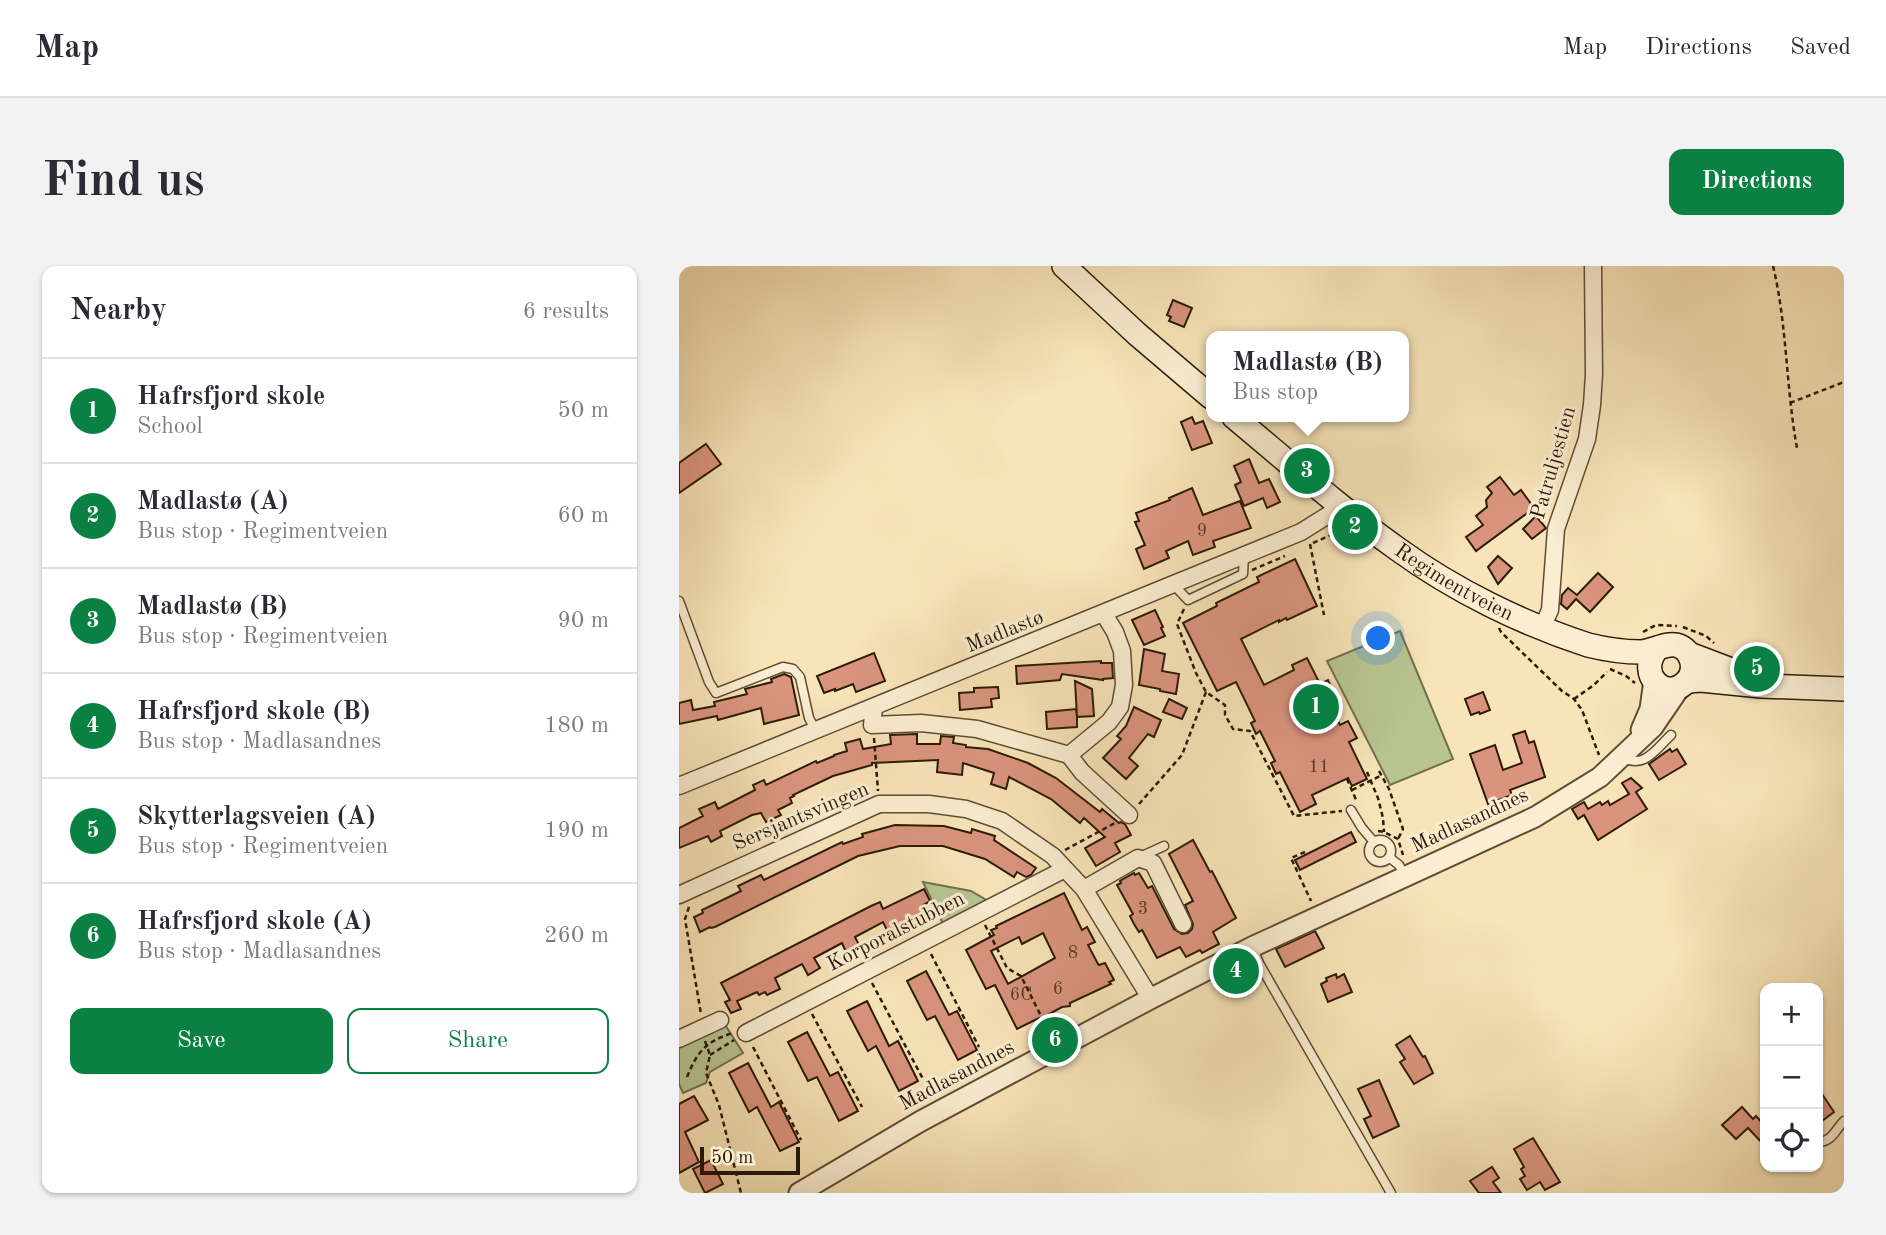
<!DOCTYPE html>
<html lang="en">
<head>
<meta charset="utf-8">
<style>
	:root { --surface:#fff; --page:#f2f2f3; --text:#2b2b33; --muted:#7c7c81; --line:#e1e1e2; --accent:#0b8043 }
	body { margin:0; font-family:"Old Standard TT",serif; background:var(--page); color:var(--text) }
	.controls { position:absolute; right:21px; bottom:21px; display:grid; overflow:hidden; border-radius:14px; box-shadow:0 2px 5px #0004 }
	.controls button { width:63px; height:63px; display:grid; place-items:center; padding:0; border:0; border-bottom:2px solid var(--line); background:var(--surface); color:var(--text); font:35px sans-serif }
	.scale { position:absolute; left:21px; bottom:18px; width:100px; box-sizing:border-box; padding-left:7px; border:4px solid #2d1b08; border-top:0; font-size:19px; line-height:24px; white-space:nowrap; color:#2d1b08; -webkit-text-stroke:5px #faedd1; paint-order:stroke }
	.you { position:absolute; left:700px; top:373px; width:24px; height:24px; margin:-18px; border:5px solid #fff; border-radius:50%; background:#1a73e8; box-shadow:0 0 0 10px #1a73e833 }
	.badge { display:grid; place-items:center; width:46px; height:46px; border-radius:50%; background:var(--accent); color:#fff; font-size:23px; font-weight:700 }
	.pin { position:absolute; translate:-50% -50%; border:4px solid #fff; box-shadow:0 2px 7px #0006 }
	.popup { position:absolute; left:527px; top:65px; width:203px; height:91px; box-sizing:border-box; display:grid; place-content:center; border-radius:14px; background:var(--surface); filter:drop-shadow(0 2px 5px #0005); font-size:23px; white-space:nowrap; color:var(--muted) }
	.popup b { font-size:26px; color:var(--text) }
	.popup::after { content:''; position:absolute; left:50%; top:100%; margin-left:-14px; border:14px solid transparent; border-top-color:var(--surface) }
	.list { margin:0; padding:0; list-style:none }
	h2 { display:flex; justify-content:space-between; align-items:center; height:91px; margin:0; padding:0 28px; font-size:30px }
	h2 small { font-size:23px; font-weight:400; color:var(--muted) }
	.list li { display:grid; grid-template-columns:46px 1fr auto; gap:21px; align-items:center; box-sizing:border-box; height:105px; padding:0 28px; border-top:2px solid var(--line) }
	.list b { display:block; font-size:26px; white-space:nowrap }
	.list p { margin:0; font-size:23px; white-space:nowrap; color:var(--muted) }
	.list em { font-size:23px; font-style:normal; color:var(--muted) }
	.actions { display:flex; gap:14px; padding:21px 28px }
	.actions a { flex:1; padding:16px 0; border:2px solid var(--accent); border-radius:14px; text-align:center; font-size:24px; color:var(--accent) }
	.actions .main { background:var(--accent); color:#fff }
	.icon { flex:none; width:38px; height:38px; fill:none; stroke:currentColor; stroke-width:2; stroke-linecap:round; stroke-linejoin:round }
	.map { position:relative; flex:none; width:1165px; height:927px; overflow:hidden; border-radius:14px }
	header { display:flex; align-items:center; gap:42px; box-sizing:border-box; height:98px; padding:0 35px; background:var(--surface); border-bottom:2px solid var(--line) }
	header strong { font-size:33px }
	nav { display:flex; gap:38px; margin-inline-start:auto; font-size:24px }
	.intro { display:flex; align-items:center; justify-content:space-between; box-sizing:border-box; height:168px; padding:0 42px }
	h1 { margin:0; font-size:49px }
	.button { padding:18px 32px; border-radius:14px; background:var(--accent); color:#fff; font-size:24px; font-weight:700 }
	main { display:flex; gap:42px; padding:0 42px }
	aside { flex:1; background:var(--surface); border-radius:14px; box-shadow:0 2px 5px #0004 }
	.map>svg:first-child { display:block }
	.green { fill:#b8c593; stroke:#72704e; stroke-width:2 }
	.building { fill:#da947e; stroke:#2d1b08; stroke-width:2; fill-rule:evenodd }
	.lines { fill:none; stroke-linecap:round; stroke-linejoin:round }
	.service-casing { stroke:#604d34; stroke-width:11 }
	.minor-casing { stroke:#604d34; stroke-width:19 }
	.tertiary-casing { stroke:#604d34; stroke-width:23 }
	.secondary-casing { stroke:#2d1b08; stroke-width:26 }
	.path { stroke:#2d1b08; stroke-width:2.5; stroke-dasharray:5 3.5; stroke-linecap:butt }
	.service { stroke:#faedd1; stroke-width:8 }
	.minor { stroke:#faedd1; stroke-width:16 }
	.tertiary { stroke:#faedd1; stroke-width:19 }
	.secondary { stroke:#faedd1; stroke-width:23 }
	.path-bridge { stroke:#2d1b08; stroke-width:2.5; stroke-dasharray:5 3.5; stroke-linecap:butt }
	.labels { text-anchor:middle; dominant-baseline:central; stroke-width:6; stroke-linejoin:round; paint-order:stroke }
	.number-label { font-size:18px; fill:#583926 }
	.street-label { font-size:21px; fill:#2d1b08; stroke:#faedd1 }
</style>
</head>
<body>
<header>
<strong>Map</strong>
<nav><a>Map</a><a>Directions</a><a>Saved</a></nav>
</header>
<div class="intro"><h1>Find us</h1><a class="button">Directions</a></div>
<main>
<aside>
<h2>Nearby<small>6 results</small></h2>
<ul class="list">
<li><span class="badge">1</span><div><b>Hafrsfjord skole</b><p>School</p></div><em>50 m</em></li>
<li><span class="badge">2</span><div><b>Madlastø (A)</b><p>Bus stop · Regimentveien</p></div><em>60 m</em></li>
<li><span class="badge">3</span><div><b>Madlastø (B)</b><p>Bus stop · Regimentveien</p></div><em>90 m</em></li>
<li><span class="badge">4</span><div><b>Hafrsfjord skole (B)</b><p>Bus stop · Madlasandnes</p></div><em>180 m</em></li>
<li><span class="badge">5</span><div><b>Skytterlagsveien (A)</b><p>Bus stop · Regimentveien</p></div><em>190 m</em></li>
<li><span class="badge">6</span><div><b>Hafrsfjord skole (A)</b><p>Bus stop · Madlasandnes</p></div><em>260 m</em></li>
</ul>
<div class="actions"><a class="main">Save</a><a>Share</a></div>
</aside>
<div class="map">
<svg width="1165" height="927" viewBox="0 0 1165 927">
	<rect width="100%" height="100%" fill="#f7e4b8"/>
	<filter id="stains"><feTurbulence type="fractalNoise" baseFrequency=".00286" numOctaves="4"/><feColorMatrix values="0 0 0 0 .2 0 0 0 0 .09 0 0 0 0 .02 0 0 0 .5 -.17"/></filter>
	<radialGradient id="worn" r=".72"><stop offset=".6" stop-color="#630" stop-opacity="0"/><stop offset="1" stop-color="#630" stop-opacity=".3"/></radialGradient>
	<!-- green -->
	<g class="green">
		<polygon points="721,365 774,493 711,519 648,395"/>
		<polygon points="244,616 292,625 309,635 264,658"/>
		<polygon points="43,754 64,787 31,806 27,817 4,827 0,818 0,777"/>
	</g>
	<!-- building -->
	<g class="building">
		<polygon points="494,34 513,42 505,61 490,55 492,51 488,49"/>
		<polygon points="513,151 516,158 524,155 533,177 513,184 502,156"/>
		<polygon points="27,178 42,198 0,227 0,197"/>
		<polygon points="570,193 580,217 590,213 601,236 588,242 584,232 565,240 556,219 562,216 555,200"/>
		<polygon points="821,211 835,229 842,224 855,242 797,285 787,271 804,259 797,250 808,241 807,234 813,227 808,221"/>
		<polygon points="513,222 524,249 561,235 572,262 534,275 536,281 514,289 509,275 487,285 490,292 465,303 457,283 466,279 456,256 460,255 457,247 491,234 490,232"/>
		<polygon points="857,250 867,262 853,273 844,263"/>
		<polygon points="819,290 833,302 819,318 809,301"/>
		<polygon points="616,293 638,340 608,354 607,352 600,356 600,354 562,373 585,419 615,404 613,399 628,392 641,418 649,414 657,432 649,436 661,459 669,455 678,472 670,476 688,513 673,520 669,512 633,529 637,538 621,546 601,506 597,508 592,497 596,495 581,465 577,468 572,457 576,455 557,416 538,425 504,357 538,340 537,337 580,316 578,311"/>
		<polygon points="919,307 934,321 911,346 897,333 888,343 882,338 883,329 889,322 898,329"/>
		<polygon points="476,344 484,361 482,362 486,370 465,379 453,354"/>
		<polygon points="465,383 486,388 483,405 500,408 497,428 481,425 481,423 460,419"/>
		<polygon points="195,387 206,415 177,426 174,418 156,425 156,423 145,427 138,410"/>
		<polygon points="422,395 422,397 433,397 434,412 424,413 424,414 383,408 381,414 338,418 337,400"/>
		<polygon points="105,408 112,411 120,449 85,458 82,442 39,454 38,450 0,458 0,437 12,434 14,444 36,440 35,436 68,428 66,423 93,416 92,413"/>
		<polygon points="396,415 413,423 415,450 398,451 398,461 368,463 367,446 397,443 398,451"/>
		<polygon points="319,421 320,432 312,433 313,441 281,444 280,427 295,426 295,422"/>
		<polygon points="804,426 811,444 801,448 800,446 792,449 786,433"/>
		<polygon points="490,433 508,442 503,453 484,446"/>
		<polygon points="455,441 482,454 475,471 469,468 450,492 459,500 447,513 424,492 442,473 438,470 447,460"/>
		<polygon points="846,465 850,477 855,475 866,511 831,524 833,529 809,538 791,488 816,479 824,504 843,497 834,469"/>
		<polygon points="238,468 238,478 261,478 262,470 275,471 274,477 287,479 287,481 309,483 349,497 377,512 421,546 423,543 440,557 442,556 446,558 452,569 436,577 441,586 417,600 406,582 426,571 405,552 401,557 372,533 330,511 327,523 312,518 315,507 284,497 283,509 258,506 259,494 193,497 193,499 154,510 114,529 115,530 111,532 113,537 99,544 102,549 87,556 82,547 73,549 41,565 43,570 32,576 29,570 0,582 0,562 24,550 20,543 36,536 39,543 76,524 74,519 85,514 87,519 137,495 138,497 155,490 155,489 168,485 166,477 181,473 184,483 212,478 211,469"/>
		<polygon points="991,483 993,486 998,483 1007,498 980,514 970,498"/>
		<polygon points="952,512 963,522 957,526 968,543 919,574 905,549 899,553 893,543 905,536 909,543 921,536 923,539 929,535 931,539 950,528 943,517"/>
		<polygon points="216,559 265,560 292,567 293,563 316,570 315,574 357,602 352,609 347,611 338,606 335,611 306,593 264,580 221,580 179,590 36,661 32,662 31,661 21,666 15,651 24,647 23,644 62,625 59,620 82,609 85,614 163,576 164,578 184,571 183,568"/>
		<polygon points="672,566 677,576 621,604 616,594"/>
		<polygon points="514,574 531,606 533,605 557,652 534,666 540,678 523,687 521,684 507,691 501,681 478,692 463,664 460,666 455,658 451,650 454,648 438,619 442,617 441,615 455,607 456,609 460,607 469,622 473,620 495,663 503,668 509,667 513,663 514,658 506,639 514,635 490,588"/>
		<polygon points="245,623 251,635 243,640 245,645 219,659 224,669 213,674 204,656 176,671 181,681 168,688 163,677 135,692 141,702 129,709 123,698 96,712 101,723 88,729 86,726 80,729 78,726 58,735 62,743 52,747 46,736 51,734 42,717 192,640 201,636 204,643"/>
		<path d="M385 627 403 664 408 661 416 676 409 679 419 698 420 699 426 697 435 714 430 716 432 718 391 737V740L383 741 361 753 360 752 338 763 316 719 307 723 287 684 315 669 312 664 318 662 317 660ZM364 667 376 692 329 718 312 685 340 671 343 678Z"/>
		<polygon points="636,665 645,682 606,701 597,683"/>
		<polygon points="247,705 270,749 278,745 298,784 279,794 256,750 248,754 228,715"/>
		<polygon points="657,708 658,712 665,708 673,726 649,736 642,718 648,715 647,712"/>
		<polygon points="188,735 210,780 219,775 239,815 220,825 197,780 189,785 168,745"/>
		<polygon points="128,766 151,810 159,806 179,845 160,855 138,811 129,815 109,776"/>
		<polygon points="731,770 744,791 746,790 754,807 735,818 721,796 726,793 717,779"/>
		<polygon points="69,797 92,841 100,836 120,876 101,885 78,841 70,846 50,807"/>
		<polygon points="700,814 720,860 694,872 685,853 692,850 679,823"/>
		<polygon points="1139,822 1155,846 1139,858"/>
		<polygon points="15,830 29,854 6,866 20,896 0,907 0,838"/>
		<polygon points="1063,841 1074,853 1077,850 1086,860 1086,880 1069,862 1057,873 1043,859"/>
		<polygon points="854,872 881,916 866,924 861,916 848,924 841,913 846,910 842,903 845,901 835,883"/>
		<polygon points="32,894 44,918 26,927 14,903"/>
		<polygon points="813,901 820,912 814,916 822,927 800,927 791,915"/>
	</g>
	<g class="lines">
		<!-- service casing -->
		<g class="service-casing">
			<g id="service">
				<polyline points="494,318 509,334 564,308 565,289"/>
				<polyline points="0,335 30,416 37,427 104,401 114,403 121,411 130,452 137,465"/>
				<path d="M943 491C965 504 977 483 992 469"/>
				<polyline points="672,544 683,562 695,576"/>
				<circle cx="701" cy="585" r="11"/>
				<polyline points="461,591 485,580"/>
				<polyline points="711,592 720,599 726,610"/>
				<polyline points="573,681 581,699 712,927"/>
				<path d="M1139 876C1153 876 1156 864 1165 855"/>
			</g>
		</g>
		<!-- minor casing -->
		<g class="minor-casing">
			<g id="minor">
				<polyline points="863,362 871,344 877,263 908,173 913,139 915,108 914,0"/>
				<polyline points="195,442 193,459 242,457 298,463 390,489 430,456 441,441 445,419 443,385 436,366 425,348"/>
				<polyline points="390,489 403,506 450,549"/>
				<polyline points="0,520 622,266 662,241"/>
				<polyline points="405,623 459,592 474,597 504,658"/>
				<polyline points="0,629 200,538 250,538 287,543 323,555 374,590 386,603 405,623 467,725 473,732"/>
				<polyline points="67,767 386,603"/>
				<polyline points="0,773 41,754"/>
			</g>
		</g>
		<!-- tertiary casing -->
		<g class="tertiary-casing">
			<g id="tertiary">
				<polyline points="962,464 971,443 975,414"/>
				<polyline points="120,927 242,855 473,732 573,681 856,551 921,511 974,461 1002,420"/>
			</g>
		</g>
		<!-- secondary casing -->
		<g class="secondary-casing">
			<g id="secondary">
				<polyline points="385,0 458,68 532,131"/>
				<path id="s1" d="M555 151C609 196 662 243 720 284 775 324 844 358 909 379 925 383 945 386 962 386 974 385 987 377 997 379 1014 383 1019 406 1006 417 986 435 958 409 977 384"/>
				<polyline points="1010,388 1068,410"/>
				<polyline points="1009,415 1022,414 1082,420 1165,423"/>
			</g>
		</g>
		<!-- path -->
		<g class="path">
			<path d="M1094 0C1108 57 1107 123 1118 182"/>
			<polyline points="1111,137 1165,116"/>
			<polyline points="634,277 663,264"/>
			<polyline points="631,278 645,349"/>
			<polyline points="573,304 606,290"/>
			<polyline points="505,343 498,358 517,407 527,426 546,439 546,449 554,463 571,465 615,550 663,545"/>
			<polyline points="1004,361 1027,370 1035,377"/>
			<polyline points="820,362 822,366 883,425 895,433 903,444 920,489"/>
			<polyline points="964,366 977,359 998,360"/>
			<polyline points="1081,399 1102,402"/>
			<polyline points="931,403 947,410 956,417"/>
			<polyline points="895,433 915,419 928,406"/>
			<polyline points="195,472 199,525"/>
			<polyline points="700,505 710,523 724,563 719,573"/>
			<polyline points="688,506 699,532 704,552 705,566"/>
			<polyline points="668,513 678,536"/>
			<polyline points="673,524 703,509"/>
			<polyline points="460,538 503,489 527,426"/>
			<polyline points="699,565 705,566 719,573 724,589"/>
			<polyline points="386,584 436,557"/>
			<polyline points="626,586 612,592 632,635"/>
			<polyline points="10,641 6,653 22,748"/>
			<polyline points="306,659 328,702 342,710 362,750"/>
			<polyline points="252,688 300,781"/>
			<polyline points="193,717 244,813"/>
			<polyline points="133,748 183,841"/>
			<polyline points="26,775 31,789 27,807 40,839 62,927"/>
			<polyline points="74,781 122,874"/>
			<polyline points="31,789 55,774"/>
		</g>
		<!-- service -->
		<use href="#service" class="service"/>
		<!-- minor -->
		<use href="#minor" class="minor"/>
		<!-- tertiary -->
		<use href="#tertiary" class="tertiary"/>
		<!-- secondary -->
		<use href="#secondary" class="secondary"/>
		<!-- path-bridge -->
		<path class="path-bridge" d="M8 811C18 786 27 775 54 767"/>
	</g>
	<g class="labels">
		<!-- number labels -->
		<g class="number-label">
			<text x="523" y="265">9</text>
			<text x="640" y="501">11</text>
			<text x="464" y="643">3</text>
			<text x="394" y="687">8</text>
			<text x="379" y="723">6</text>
			<text x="342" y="729">6C</text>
		</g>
		<!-- street labels -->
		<g class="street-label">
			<text transform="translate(875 197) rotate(-74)">Patruljestien</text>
			<text stroke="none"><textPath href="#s1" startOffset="276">Regimentveien</textPath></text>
			<text transform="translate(326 366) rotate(-22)">Madlastø</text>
			<text transform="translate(122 551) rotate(-23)">Sersjantsvingen</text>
			<text transform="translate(791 555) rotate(-25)">Madlasandnes</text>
			<text transform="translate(217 666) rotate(-27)">Korporalstubben</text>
			<text transform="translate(278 810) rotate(-28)">Madlasandnes</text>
		</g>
	</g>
	<rect width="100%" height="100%" filter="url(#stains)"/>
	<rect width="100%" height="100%" fill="url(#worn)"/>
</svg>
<div class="controls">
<button>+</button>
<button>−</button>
<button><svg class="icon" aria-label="locate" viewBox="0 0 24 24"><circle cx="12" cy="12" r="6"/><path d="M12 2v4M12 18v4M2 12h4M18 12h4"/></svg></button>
</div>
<div class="scale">50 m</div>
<div class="you"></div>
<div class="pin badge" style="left:637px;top:441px">1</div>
<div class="pin badge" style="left:676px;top:261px">2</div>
<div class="pin badge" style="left:628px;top:205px">3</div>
<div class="popup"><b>Madlastø (B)</b>Bus stop</div>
<div class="pin badge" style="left:557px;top:705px">4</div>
<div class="pin badge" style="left:1078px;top:403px">5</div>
<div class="pin badge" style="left:376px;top:774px">6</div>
</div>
</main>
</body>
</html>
